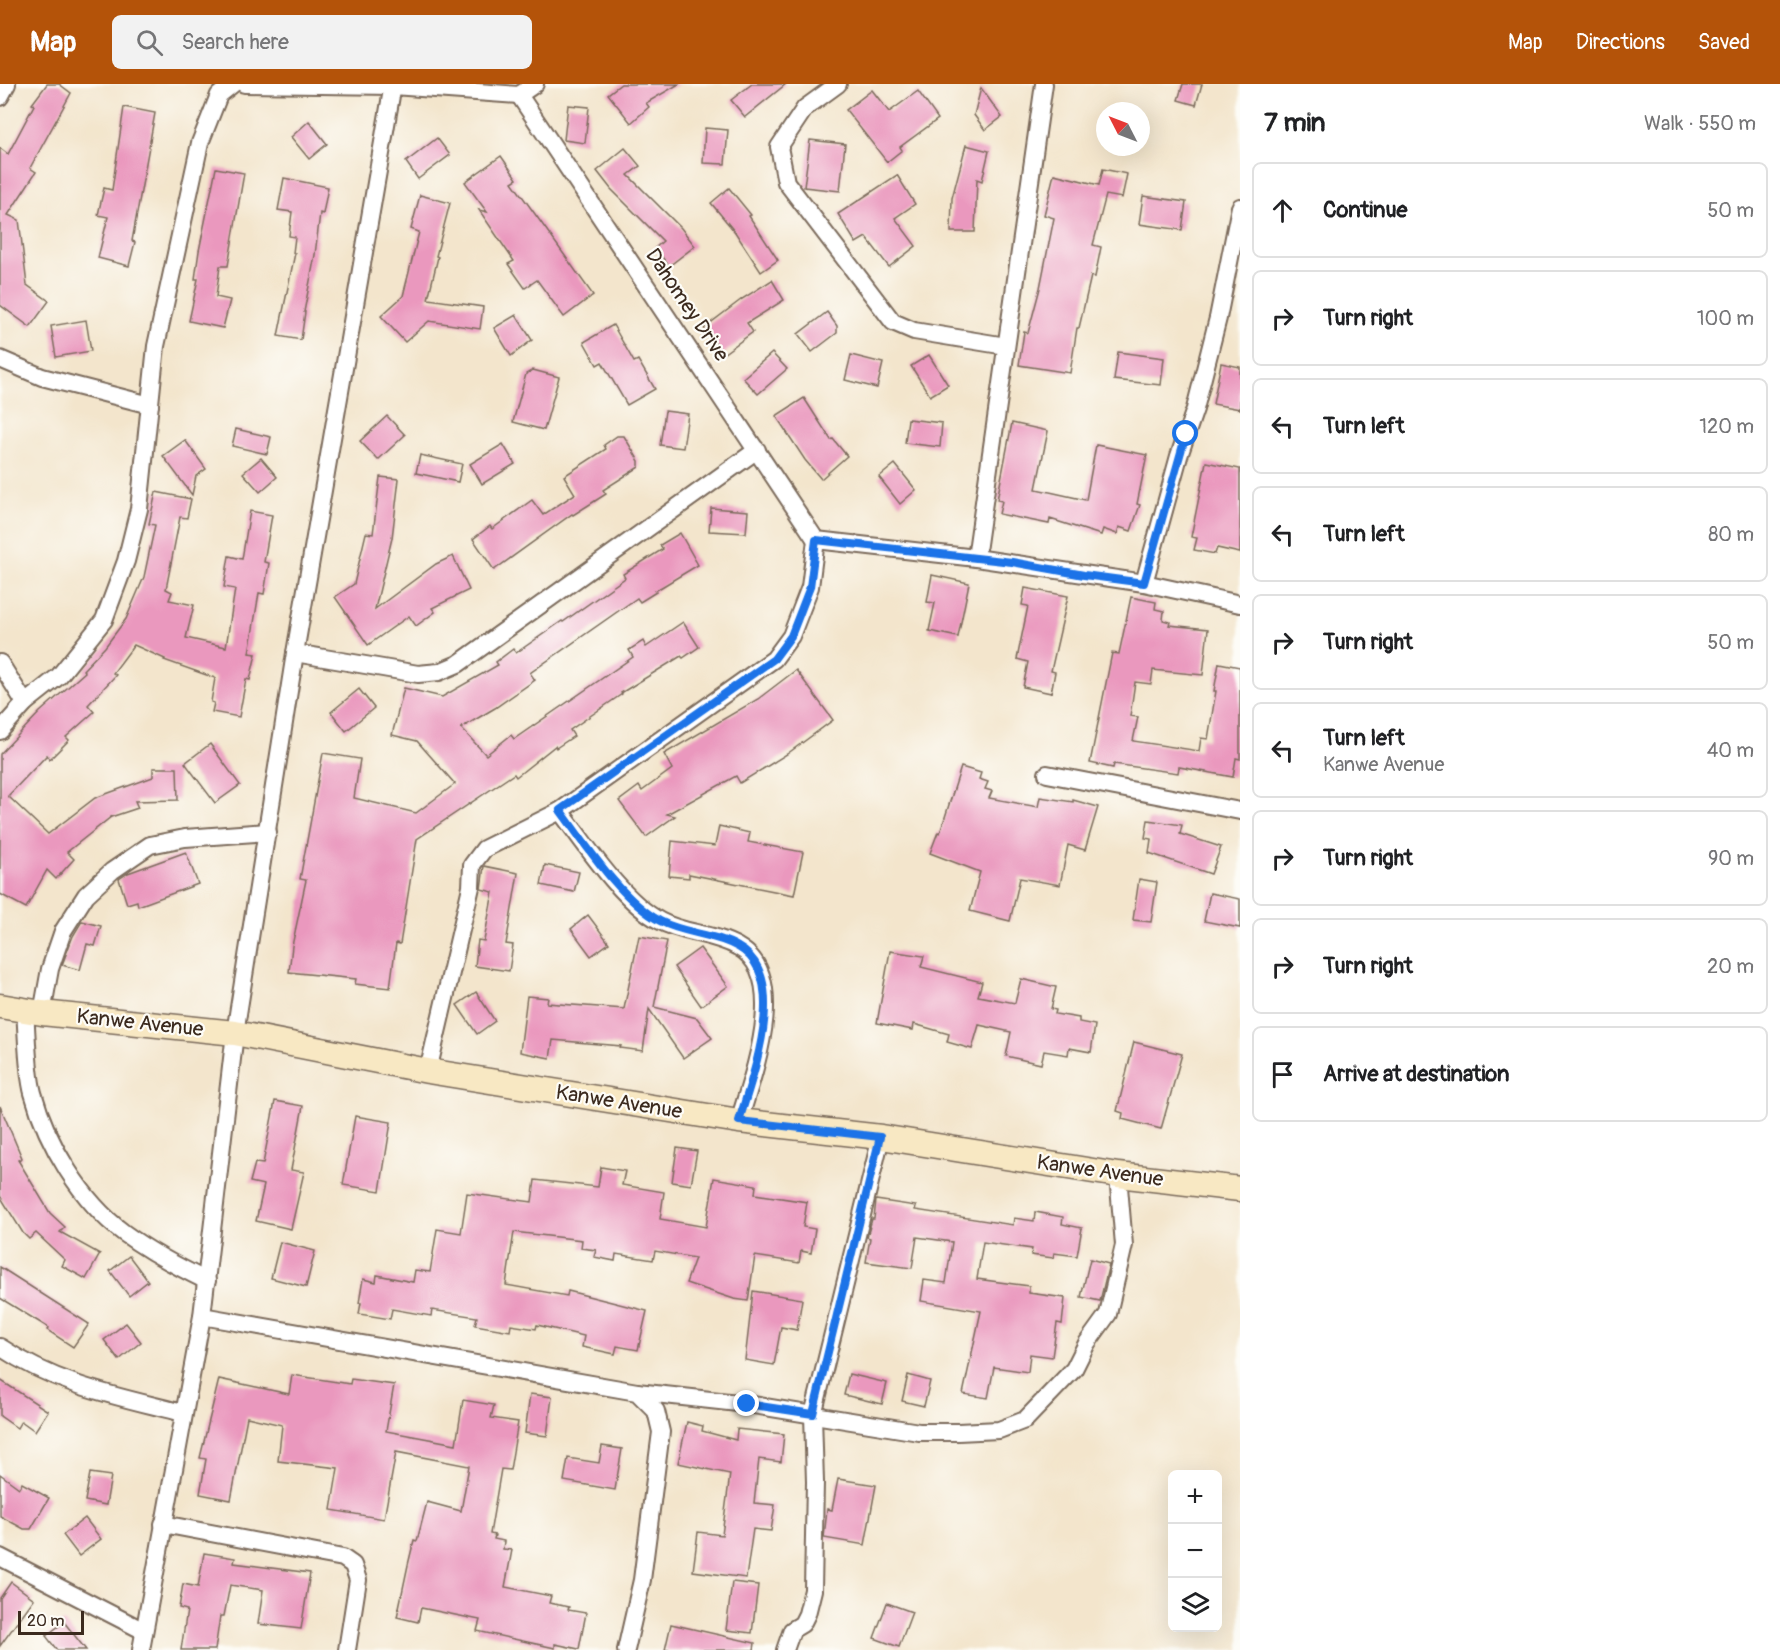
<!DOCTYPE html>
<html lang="en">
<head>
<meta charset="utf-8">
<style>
	:root { --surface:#fff; --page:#f2f2f2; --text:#202124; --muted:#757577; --line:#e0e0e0; --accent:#b45309 }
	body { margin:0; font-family:Pangolin,sans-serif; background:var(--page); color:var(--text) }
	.controls { position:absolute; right:18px; bottom:18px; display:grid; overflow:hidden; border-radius:9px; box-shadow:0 6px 24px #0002 }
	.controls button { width:54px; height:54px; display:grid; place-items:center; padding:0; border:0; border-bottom:2px solid var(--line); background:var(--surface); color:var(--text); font:30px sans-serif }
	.compass { position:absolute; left:1096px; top:18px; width:54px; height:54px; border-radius:50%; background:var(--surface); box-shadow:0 6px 24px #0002; rotate:312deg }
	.scale { position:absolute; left:18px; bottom:15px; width:66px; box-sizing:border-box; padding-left:6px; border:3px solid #3b2a1e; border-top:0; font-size:16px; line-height:21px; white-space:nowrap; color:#3b2a1e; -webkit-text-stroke:4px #fdfcf7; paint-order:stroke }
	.stop { position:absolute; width:18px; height:18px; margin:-14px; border:4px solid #1a73e8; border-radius:50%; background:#fff }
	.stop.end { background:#1a73e8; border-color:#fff; box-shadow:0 2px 6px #0008 }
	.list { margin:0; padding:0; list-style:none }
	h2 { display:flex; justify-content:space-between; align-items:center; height:78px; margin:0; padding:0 24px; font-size:26px }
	h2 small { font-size:20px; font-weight:400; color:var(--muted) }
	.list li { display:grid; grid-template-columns:39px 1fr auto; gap:18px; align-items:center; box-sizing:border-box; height:96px; margin:0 12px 12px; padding:0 12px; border:2px solid var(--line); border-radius:9px }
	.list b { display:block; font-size:22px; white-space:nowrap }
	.list p { margin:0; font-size:20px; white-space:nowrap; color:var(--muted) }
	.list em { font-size:20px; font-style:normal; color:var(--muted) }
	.icon { flex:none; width:33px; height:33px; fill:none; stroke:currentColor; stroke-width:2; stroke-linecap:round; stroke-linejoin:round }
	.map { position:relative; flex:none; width:1240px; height:1566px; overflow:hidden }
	header { display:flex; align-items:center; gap:36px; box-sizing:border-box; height:84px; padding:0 30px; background:var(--accent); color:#fff }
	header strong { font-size:28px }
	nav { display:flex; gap:33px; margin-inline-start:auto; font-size:21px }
	.search { width:420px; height:54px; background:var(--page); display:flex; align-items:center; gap:15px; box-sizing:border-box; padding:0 21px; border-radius:9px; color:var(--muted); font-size:22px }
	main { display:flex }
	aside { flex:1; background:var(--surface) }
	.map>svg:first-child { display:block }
	.building { fill:#ea98be }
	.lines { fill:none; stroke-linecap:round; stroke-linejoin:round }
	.minor-casing { stroke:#7b6b5b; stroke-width:20 }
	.secondary-casing { stroke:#7b6b5b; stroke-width:27 }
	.minor { stroke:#fff; stroke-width:16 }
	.secondary { stroke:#f8e8c3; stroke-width:24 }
	.route { stroke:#1a73e8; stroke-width:8 }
	.labels { text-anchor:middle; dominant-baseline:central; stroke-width:4.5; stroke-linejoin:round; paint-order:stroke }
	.street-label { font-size:21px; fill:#3b2a1e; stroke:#fdfcf7 }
</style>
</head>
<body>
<header>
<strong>Map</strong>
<div class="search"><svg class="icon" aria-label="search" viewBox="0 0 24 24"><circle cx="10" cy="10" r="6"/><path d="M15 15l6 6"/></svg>Search here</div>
<nav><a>Map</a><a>Directions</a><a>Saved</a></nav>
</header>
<main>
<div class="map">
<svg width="1240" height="1566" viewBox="0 0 1240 1566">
	<rect width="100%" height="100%" fill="#fdfcf7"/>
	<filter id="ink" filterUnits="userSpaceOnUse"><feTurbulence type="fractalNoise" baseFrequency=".0167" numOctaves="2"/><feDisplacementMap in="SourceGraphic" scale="12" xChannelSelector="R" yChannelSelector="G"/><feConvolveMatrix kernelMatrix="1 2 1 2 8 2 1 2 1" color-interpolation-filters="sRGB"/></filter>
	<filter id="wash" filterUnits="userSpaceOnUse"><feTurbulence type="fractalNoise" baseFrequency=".008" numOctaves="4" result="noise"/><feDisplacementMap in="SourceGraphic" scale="24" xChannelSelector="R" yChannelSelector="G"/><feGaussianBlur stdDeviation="1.35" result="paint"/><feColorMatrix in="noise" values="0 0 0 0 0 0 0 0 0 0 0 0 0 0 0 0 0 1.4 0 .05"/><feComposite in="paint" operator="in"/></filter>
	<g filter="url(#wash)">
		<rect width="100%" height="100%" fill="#f3e5cc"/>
		<g id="blocks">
			<!-- building -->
			<g class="building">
				<polygon points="47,0 59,0 71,9 30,84 36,88 8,131 19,136 27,201 49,217 30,243 0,221 0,64 8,70 34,21 32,20"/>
				<polygon points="621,0 679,0 646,19 649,23 631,39 608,10"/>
				<polygon points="752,0 786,0 745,33 731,16"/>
				<polygon points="1183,0 1202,0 1196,21 1178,16"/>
				<polygon points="981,4 1002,33 985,46 974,31"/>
				<polygon points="872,6 889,28 918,7 938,35 900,63 902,66 887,78 846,26"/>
				<polygon points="568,21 589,23 585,59 564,56"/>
				<polygon points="124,23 155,29 132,157 135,158 129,182 98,174 108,133 98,131 104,104 112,106"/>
				<polygon points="309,37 327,60 309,75 291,53"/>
				<polygon points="705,44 728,46 725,80 703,79"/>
				<polygon points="437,54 450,71 418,95 406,78"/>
				<polygon points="810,56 845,60 840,107 804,103"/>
				<polygon points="966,61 989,67 982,97 977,95 975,148 951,148 952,114"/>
				<polygon points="625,64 640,82 628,91 681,144 695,162 669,182 655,164 663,157 611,105 597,87"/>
				<polygon points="501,72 517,95 512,98 593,211 564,233 537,196 525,204 508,180 514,177 479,126 487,128 465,98"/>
				<polygon points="216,84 244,89 228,182 220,182 216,213 230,216 223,244 189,237 198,195 195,195 199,167"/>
				<polygon points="1103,85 1127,90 1122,114 1106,111 1093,161 1101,163 1095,193 1091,192 1079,244 1077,244 1070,289 1019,281 1024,248 1028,249 1040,204 1054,134 1044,131 1054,90 1099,101"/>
				<polygon points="897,91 915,120 895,134 916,162 889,183 866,153 856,159 838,130"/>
				<polygon points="284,94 328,103 323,130 320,129 315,171 304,228 305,228 301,256 278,252 295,169 293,169 295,153 289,152 292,128 278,126"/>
				<polygon points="729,104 751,131 749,132 778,176 761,188 735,148 711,119"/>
				<polygon points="420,111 450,119 436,172 438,173 428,215 483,223 480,245 429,237 405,258 381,232 403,212 419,148 411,145"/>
				<polygon points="1143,112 1186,118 1182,146 1139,140"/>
				<polygon points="772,196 784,216 747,239 753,248 723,270 704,244 742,215"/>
				<polygon points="827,228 837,242 837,249 812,268 798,250"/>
				<polygon points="516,231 532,256 511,272 494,244"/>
				<polygon points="86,236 91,267 56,273 51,242"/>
				<polygon points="613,241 634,278 638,276 655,305 627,321 602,278 597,281 584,258"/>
				<polygon points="1118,268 1164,274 1161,301 1114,296"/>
				<polygon points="772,269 787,285 758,310 743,294"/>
				<polygon points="851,271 883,279 877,304 845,296"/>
				<polygon points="929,271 948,301 930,312 911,282"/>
				<polygon points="1221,279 1240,283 1240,325 1213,320"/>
				<polygon points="533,286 559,293 544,346 513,338 526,290"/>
				<polygon points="804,314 831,356 833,355 847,372 821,395 805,376 776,332"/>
				<polygon points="665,327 688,330 683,364 660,361"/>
				<polygon points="387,332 405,351 378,376 360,357"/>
				<polygon points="908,335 942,339 940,363 905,359"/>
				<polygon points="1012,339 1048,347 1036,405 1086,416 1096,361 1147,371 1137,420 1140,421 1131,447 1119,443 1117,450 1103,445 1101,451 1050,435 1049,440 999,430 1002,417 997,416"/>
				<polygon points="236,345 271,353 267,370 232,362"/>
				<polygon points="617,352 624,352 639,377 639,383 603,406 606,410 573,431 572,430 494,486 473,455 490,442 492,445 532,416 543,431 575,410 564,392 606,365 604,361"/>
				<polygon points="185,356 206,385 196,392 192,411 163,372"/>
				<polygon points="503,360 515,380 482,400 470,380"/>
				<polygon points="420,371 462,380 458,398 416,389"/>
				<polygon points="261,374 277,393 260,408 243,389"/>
				<polygon points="1206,378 1240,385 1240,469 1217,464 1215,470 1194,466 1197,454 1191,453"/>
				<polygon points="895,380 916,406 900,420 879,393"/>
				<polygon points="380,393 399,395 392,454 375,525 436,480 453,472 469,506 432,524 435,528 416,542 409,532 368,561 335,513 354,500 366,449 373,450"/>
				<polygon points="156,408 191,415 187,434 180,433 166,505 172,508 169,516 194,521 186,554 226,563 235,505 224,503 229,472 242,475 250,427 272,431 264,478 269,479 264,510 259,509 249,569 256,570 250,596 246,595 239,633 212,628 214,619 211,618 215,594 164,576 165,575 134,561 113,589 116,591 88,621 94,628 66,653 69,656 50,675 47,671 8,712 48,750 95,714 153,693 153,684 177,684 178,716 135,717 138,724 111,733 67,768 74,775 56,795 47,786 26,824 0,810 0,670 40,628 85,588 83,586 105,563 126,535 144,493 155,441 149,440"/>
				<polygon points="711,424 748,427 746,449 709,447"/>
				<polygon points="680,449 698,481 655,507 656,508 640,518 637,514 530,589 535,596 495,624 461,644 486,671 511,651 514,655 633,573 629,566 643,557 646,563 683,538 699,563 683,574 681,572 621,609 622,610 570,646 574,652 556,664 555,662 516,693 514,690 417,755 400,860 396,859 390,904 355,900 356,895 289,888 292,862 306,796 300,795 323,669 360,675 354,714 416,729 455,700 417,657 392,651 404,604 442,613 498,581 496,578 513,565 516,569 562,537 563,538 625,494 623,490 663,465 660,461"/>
				<polygon points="932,491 969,499 958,553 929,547 935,519 927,518"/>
				<polygon points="1025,504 1068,512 1051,587 1055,588 1051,609 1023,603 1028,578 1017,575 1028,522 1022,521"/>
				<polygon points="1131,513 1156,518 1155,525 1164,527 1163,536 1170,538 1169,541 1208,545 1203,591 1153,586 1151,600 1135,598 1130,632 1138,633 1133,657 1199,667 1201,654 1208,655 1216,607 1214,607 1219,579 1240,583 1240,675 1236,674 1233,693 1179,683 1178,689 1114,680 1113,684 1090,679 1112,569 1119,570"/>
				<polygon points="796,586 833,636 787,670 740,699 736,692 667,730 675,732 646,753 619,717 639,702 642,707 672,685 664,670 758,615"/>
				<polygon points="359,605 374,624 346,647 331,628"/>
				<polygon points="210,660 240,701 215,719 185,679"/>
				<polygon points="961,683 981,689 979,695 988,698 985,705 992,707 989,714 1038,723 1040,713 1073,718 1073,716 1098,723 1085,766 1068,761 1060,801 1020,794 1010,837 970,827 980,788 930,769 938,748 940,749"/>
				<polygon points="1148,736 1182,741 1180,750 1221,763 1211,790 1149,769 1151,755 1145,754"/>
				<polygon points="719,742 750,749 748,758 803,768 794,811 689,790 689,794 669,792 672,757 715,762"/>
				<polygon points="186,768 198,800 138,822 137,817 127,820 119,795 128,789"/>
				<polygon points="545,781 579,788 574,808 541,801"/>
				<polygon points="484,782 518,789 506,860 513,861 509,887 475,882 478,856 484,857 493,808 481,805"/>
				<polygon points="1139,795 1157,798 1151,838 1133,836"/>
				<polygon points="1210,809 1240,815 1240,844 1204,837"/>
				<polygon points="588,831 609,859 591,872 571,845"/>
				<polygon points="82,837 101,842 95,862 87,860 80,886 62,881 73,852"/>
				<polygon points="639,852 667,857 654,923 697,934 712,954 683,974 649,925 643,967 620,964 621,962 553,956 550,974 520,968 527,912 548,914 547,919 624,925"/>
				<polygon points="700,864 728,902 701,922 674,883"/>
				<polygon points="890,867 924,872 921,883 982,898 978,912 1015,919 1021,895 1056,903 1051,925 1056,926 1055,930 1079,934 1079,938 1095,941 1091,968 1069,964 1068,971 1044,967 1041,980 1006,972 1011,948 979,941 972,965 947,958 949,950 914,940 913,946 877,939"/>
				<polygon points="476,908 495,937 477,950 457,921"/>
				<polygon points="1134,958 1182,970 1161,1045 1122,1035 1123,1029 1117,1027"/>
				<polygon points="275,1017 303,1022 291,1086 304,1088 291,1145 256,1137 264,1101 250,1098 255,1079 263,1080"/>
				<polygon points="0,1022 22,1074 18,1076 50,1129 65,1143 60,1148 100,1170 86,1195 62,1182 65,1176 36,1149 29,1155 23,1149 0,1112"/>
				<polygon points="355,1032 391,1038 380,1107 343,1101"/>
				<polygon points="677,1064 697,1067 691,1101 672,1098"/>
				<polygon points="601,1083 625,1087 622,1101 664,1108 660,1135 706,1143 714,1094 756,1101 755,1110 807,1118 803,1143 815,1145 811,1169 801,1167 799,1179 755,1172 748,1217 734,1215 686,1199 695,1174 655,1167 653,1176 616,1170 615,1177 594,1173 596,1166 581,1164 582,1156 514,1148 506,1201 567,1212 568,1207 647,1227 638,1266 617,1262 615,1270 582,1263 584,1252 537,1241 536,1245 511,1241 510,1247 475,1241 477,1233 432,1226 431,1232 392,1225 390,1235 359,1230 361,1219 359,1219 363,1195 376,1198 377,1191 413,1198 415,1186 430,1188 437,1145 461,1149 467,1109 532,1118 535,1096 598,1103"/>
				<polygon points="876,1116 916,1122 915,1126 1013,1141 1014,1134 1034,1137 1035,1128 1063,1133 1062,1140 1082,1144 1077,1172 1054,1169 1053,1174 1031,1171 1032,1165 983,1158 977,1195 1029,1202 1029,1209 1065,1214 1062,1240 1057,1239 1052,1273 1030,1270 1028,1288 994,1283 988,1314 963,1310 981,1227 921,1217 924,1196 946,1199 952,1158 917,1153 912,1184 866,1178 870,1154 867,1153 872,1135 874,1135"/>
				<polygon points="280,1158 315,1167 306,1203 271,1194"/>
				<polygon points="129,1172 148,1197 129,1212 110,1187"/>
				<polygon points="1090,1175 1109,1180 1100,1217 1081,1213"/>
				<polygon points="0,1183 89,1240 73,1263 47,1246 49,1244 0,1214"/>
				<polygon points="753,1207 802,1215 797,1246 781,1243 774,1281 745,1276"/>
				<polygon points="126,1239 141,1258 119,1276 104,1256"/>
				<polygon points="849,1290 887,1299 882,1320 844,1311"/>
				<polygon points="292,1291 350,1300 351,1295 394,1301 386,1347 456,1360 463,1316 494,1321 491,1334 518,1338 510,1386 501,1385 490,1450 495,1451 494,1455 504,1457 503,1465 512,1466 505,1503 551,1512 549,1519 569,1523 568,1526 586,1529 579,1565 555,1560 555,1564 477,1547 480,1536 421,1524 418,1538 397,1533 408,1481 414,1456 417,1457 427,1418 461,1427 469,1382 396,1368 384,1435 331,1426 338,1384 278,1377 282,1341 247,1333 231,1416 200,1410 206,1375 200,1374 219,1295 289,1310"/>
				<polygon points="908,1291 930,1297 924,1322 902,1317"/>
				<polygon points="0,1296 48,1327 35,1347 21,1337 17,1344 0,1332"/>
				<polygon points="530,1310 552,1313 547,1352 525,1349"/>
				<polygon points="687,1338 703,1342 702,1347 736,1356 737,1345 784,1350 781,1378 759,1375 754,1419 775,1421 771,1447 753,1445 746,1494 693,1487 698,1448 722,1451 730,1390 678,1379"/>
				<polygon points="602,1362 622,1365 615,1406 564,1397 568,1374 599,1379"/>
				<polygon points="90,1389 111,1392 106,1421 85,1417"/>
				<polygon points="0,1390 19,1404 22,1399 49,1414 31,1445 24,1445 0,1432"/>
				<polygon points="838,1395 876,1401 865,1461 824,1454 827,1425 832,1426"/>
				<polygon points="85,1434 101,1455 79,1472 63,1451"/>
				<polygon points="204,1469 235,1474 234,1479 310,1489 301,1545 258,1540 263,1506 230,1501 224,1532 220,1532 215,1566 181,1566 187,1526 179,1524 183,1500 198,1503"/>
				<polygon points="11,1498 34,1515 0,1562 0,1514"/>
				<polygon points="732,1498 758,1501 752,1549 726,1546"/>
				<polygon points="887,1519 912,1528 899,1563 874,1554"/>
				<polygon points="64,1538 86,1566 57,1566 46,1552"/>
				<polygon points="671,1540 755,1559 754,1566 665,1566"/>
			</g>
		</g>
	</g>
	<g filter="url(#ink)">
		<use href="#blocks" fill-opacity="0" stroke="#7b6b5b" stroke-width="1.5"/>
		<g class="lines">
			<!-- minor casing -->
			<g class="minor-casing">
				<g id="minor">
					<polyline points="244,0 393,2 519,11 535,0"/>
					<polyline points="838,0 805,24 779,63 786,98 893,238 914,247 1006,262"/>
					<polyline points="519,11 816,456"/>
					<polyline points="0,13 7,0"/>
					<polyline points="0,275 42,293 150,321"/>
					<polyline points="976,474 1144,499 1240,520"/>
					<polyline points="1144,499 1179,372 1195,325 1218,234 1240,123"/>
					<polyline points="295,569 418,590 439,588 458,580 757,366"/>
					<polyline points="0,579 25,619"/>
					<polyline points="0,647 25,619 59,592 104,536 126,477 139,425 156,262 200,59 219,11 233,0"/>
					<polyline points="1047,690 1240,727"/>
					<path d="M560 727C586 761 622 817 660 837 684 850 714 849 738 863 791 892 752 993 739 1037"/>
					<path d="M25 927C27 951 27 987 33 1009 47 1060 81 1117 124 1149 150 1168 178 1183 207 1197"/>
					<polyline points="42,929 50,885 63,847 86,811 112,787 150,761 185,754 268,748"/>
					<polyline points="428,987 471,803 472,781 484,765 560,727 774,575 791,552 810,503 816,456 976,474 1044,0"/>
					<polyline points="202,1232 637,1308 656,1327 661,1348 642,1496 626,1566"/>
					<path d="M0 1263C59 1302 116 1312 183 1329"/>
					<polyline points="637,1308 747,1320 919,1348 958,1348 999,1346 1025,1336 1074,1285 1087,1259 1108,1230 1124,1161 1118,1091"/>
					<polyline points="163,1440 343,1474 353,1481 358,1496 347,1566"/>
					<polyline points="0,1473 144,1547"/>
					<polyline points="141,1566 202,1232 235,949 295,569 393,0"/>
					<polyline points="785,1566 792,1546 802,1540 807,1530 813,1506 815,1398 813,1331 881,1053"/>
				</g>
			</g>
			<!-- secondary casing -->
			<g class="secondary-casing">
				<polyline id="secondary" points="0,922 42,929 235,949 428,987 739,1037 881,1053 1118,1091 1240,1105"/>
			</g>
			<!-- minor -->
			<use href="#minor" class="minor"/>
			<!-- secondary -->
			<use href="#secondary" class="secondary"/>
		</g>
	</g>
	<g class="lines" filter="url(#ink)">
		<!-- route -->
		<path class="route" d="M747 1320 813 1330 880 1053 739 1037C752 993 791 892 738 863 714 849 684 850 660 837 622 817 586 761 560 726L774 575 791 552 810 503 816 456 1012 478 1084 491 1144 499 1186 350"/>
	</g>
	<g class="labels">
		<!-- street labels -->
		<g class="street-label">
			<text transform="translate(687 221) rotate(56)">Dahomey Drive</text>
			<text transform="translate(140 939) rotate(6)">Kanwe Avenue</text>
			<text transform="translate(619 1018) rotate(9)">Kanwe Avenue</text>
			<text transform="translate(1100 1087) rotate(8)">Kanwe Avenue</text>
		</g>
	</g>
</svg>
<div class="controls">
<button>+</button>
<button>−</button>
<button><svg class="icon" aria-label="layers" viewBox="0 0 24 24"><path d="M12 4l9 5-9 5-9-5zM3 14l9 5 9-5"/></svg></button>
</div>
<svg class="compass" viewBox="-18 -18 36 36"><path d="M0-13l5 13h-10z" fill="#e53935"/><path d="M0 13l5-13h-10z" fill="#757577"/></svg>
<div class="scale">20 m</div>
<div class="stop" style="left:1186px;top:350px"></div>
<div class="stop end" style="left:747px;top:1320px"></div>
</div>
<aside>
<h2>7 min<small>Walk · 550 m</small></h2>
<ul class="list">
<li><svg class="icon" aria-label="ahead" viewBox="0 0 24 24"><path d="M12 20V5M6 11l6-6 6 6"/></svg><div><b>Continue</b></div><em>50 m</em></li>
<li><svg class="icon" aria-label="right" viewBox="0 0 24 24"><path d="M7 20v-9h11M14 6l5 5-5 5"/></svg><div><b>Turn right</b></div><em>100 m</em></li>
<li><svg class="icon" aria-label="left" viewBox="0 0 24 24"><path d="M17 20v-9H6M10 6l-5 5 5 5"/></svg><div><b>Turn left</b></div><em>120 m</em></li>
<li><svg class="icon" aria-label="left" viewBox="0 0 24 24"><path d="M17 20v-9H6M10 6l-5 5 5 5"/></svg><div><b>Turn left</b></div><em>80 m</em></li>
<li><svg class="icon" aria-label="right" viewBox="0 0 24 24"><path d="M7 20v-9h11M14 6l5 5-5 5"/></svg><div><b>Turn right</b></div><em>50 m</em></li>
<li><svg class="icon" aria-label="left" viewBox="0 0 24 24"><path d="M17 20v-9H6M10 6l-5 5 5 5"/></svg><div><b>Turn left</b><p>Kanwe Avenue</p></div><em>40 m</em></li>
<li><svg class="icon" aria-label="right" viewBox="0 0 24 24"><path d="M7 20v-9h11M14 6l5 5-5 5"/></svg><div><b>Turn right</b></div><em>90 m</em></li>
<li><svg class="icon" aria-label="right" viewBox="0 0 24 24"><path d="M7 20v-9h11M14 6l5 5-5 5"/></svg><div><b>Turn right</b></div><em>20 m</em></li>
<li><svg class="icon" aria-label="arrive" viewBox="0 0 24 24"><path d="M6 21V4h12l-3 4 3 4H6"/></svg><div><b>Arrive at destination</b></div></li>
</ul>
</aside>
</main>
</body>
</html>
